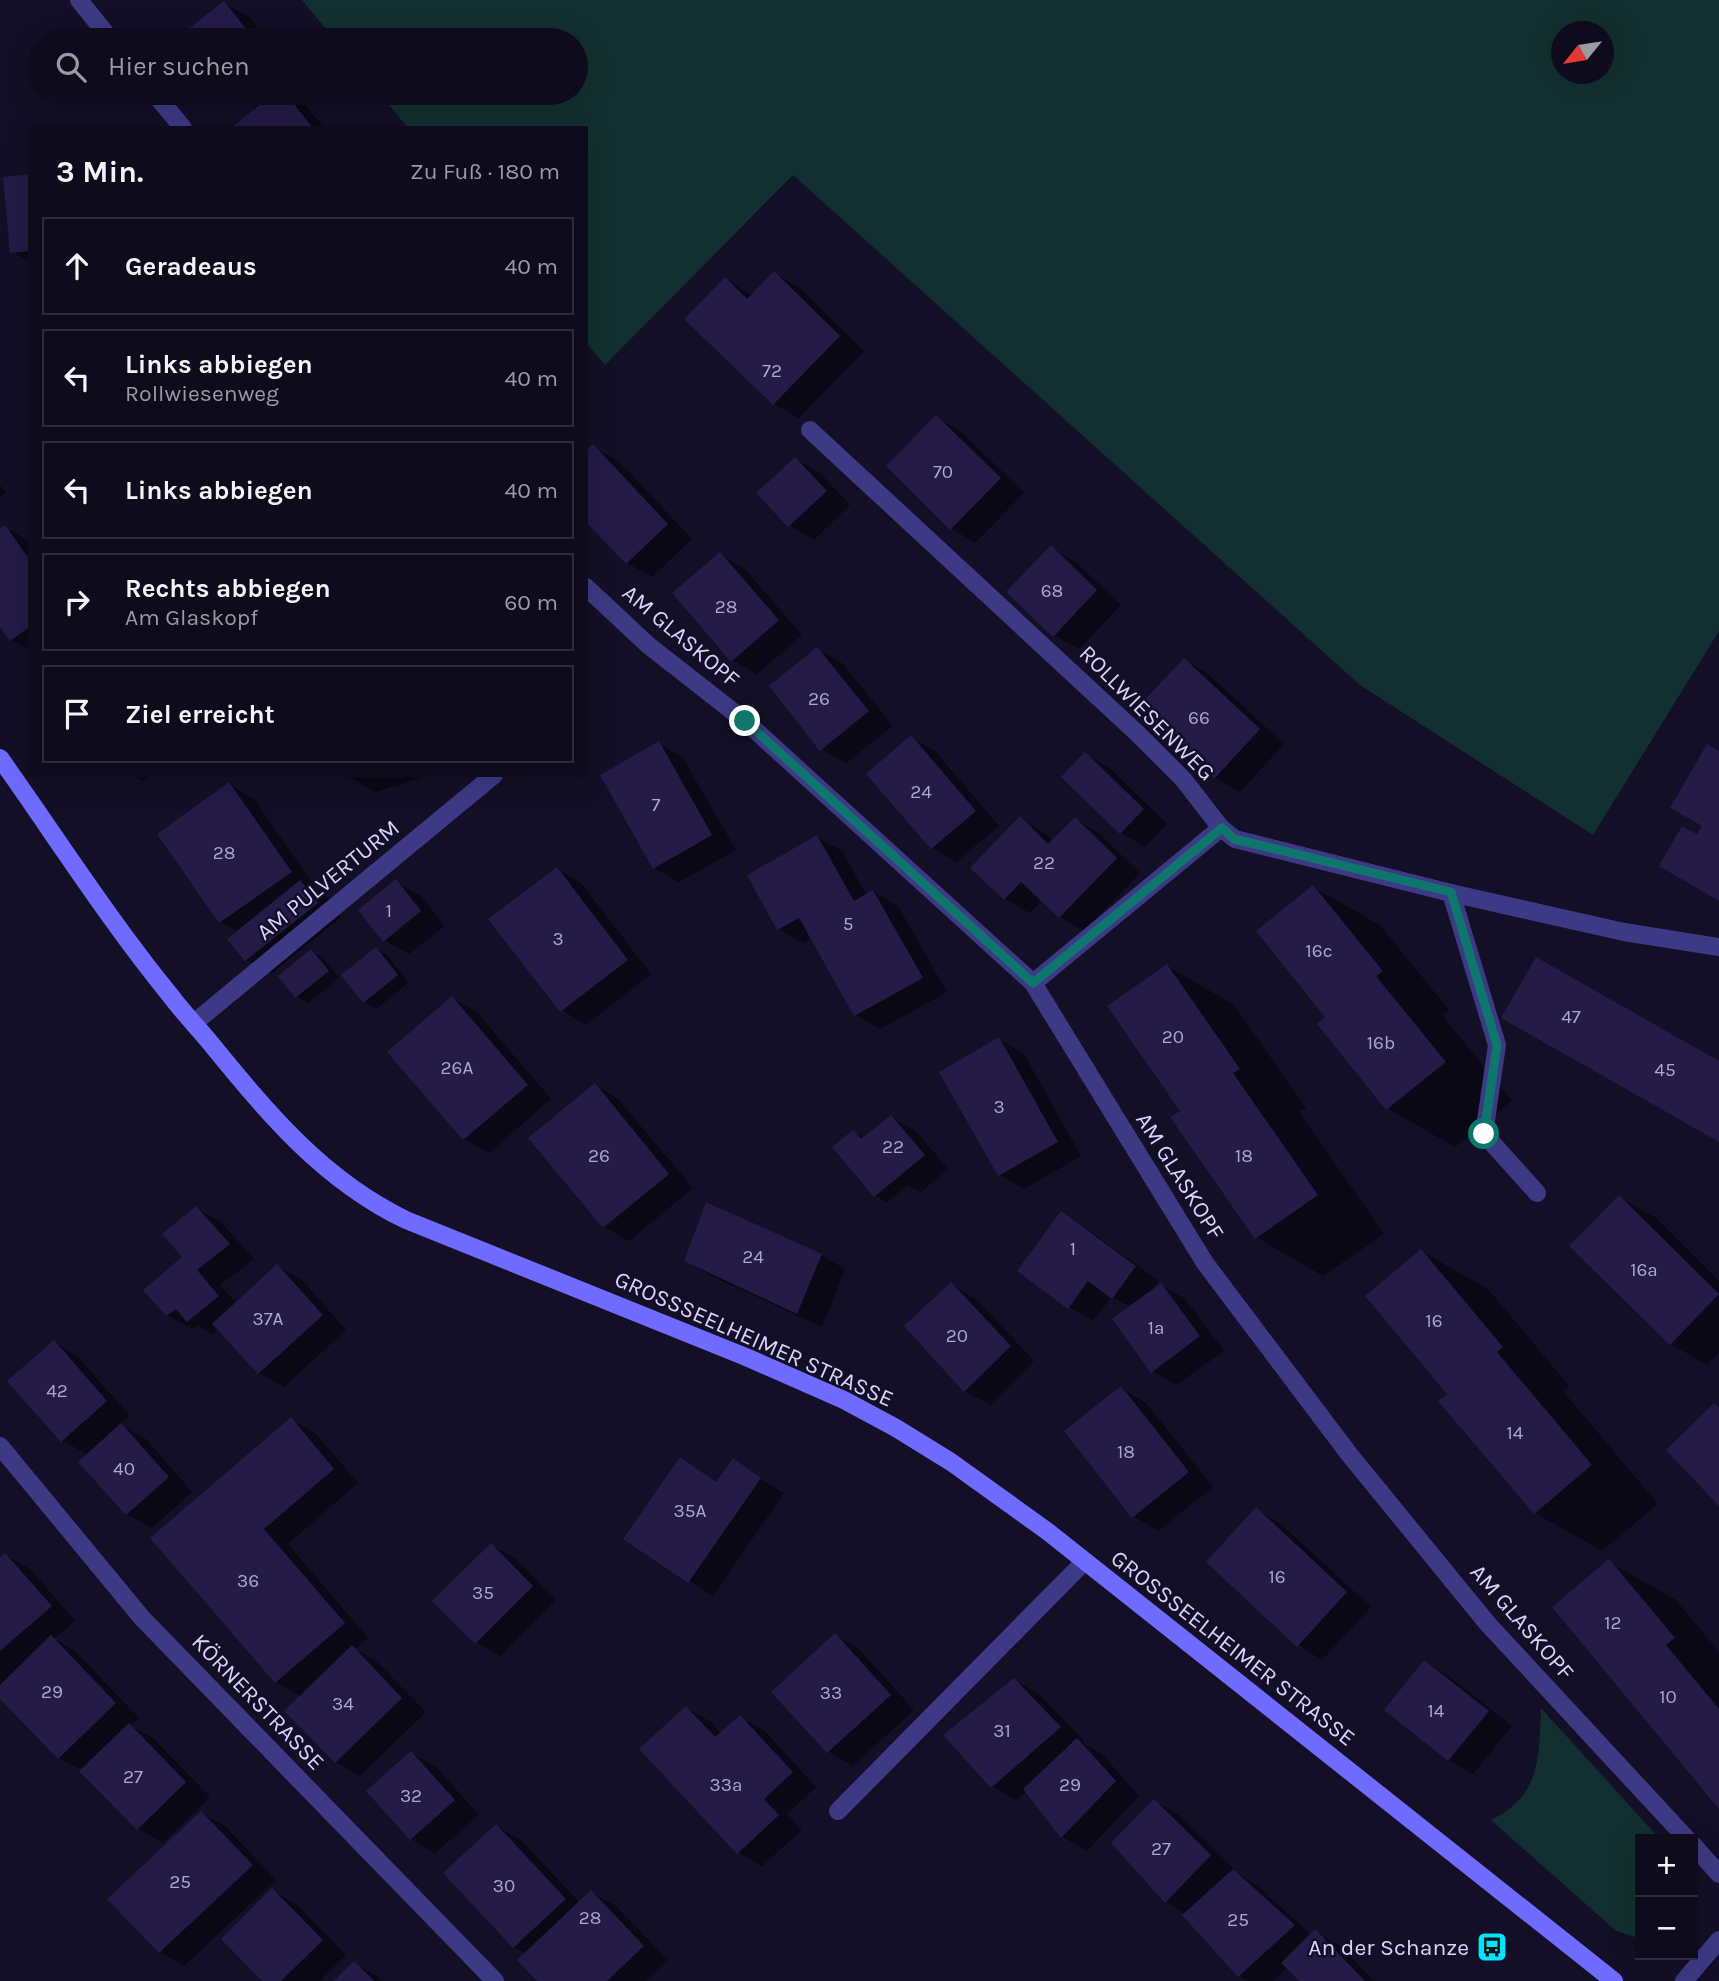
<!DOCTYPE html>
<html lang="de">
<head>
<meta charset="utf-8">
<style>
	:root { --surface:#0e0b1c; --page:#1c1929; --text:#f1f3f6; --muted:#9b9ba3; --line:#2e2b3b }
	body { margin:0; font-family:Karla,sans-serif; background:var(--page); color:var(--text) }
	.controls { position:absolute; right:21px; bottom:21px; display:grid; overflow:hidden; border-radius:0px; box-shadow:0 7px 28px #0002 }
	.controls button { width:63px; height:63px; display:grid; place-items:center; padding:0; border:0; border-bottom:2px solid var(--line); background:var(--surface); color:var(--text); font:35px sans-serif }
	.compass { position:absolute; left:1551px; top:21px; width:63px; height:63px; border-radius:50%; background:var(--surface); box-shadow:0 7px 28px #0002; rotate:240deg }
	.stop { position:absolute; width:21px; height:21px; margin:-16px; border:5px solid #0f766e; border-radius:50%; background:#fff }
	.stop.end { background:#0f766e; border-color:#fff; box-shadow:0 2px 7px #0008 }
	.list { margin:0; padding:0; list-style:none }
	h2 { display:flex; justify-content:space-between; align-items:center; height:91px; margin:0; padding:0 28px; font-size:30px }
	h2 small { font-size:23px; font-weight:400; color:var(--muted) }
	.list li { display:grid; grid-template-columns:46px 1fr auto; gap:21px; align-items:center; box-sizing:border-box; height:98px; margin:0 14px 14px; padding:0 14px; border:2px solid var(--line); border-radius:0px }
	.list b { display:block; font-size:26px; white-space:nowrap }
	.list p { margin:0; font-size:23px; white-space:nowrap; color:var(--muted) }
	.list em { font-size:23px; font-style:normal; color:var(--muted) }
	.icon { flex:none; width:38px; height:38px; fill:none; stroke:currentColor; stroke-width:2; stroke-linecap:round; stroke-linejoin:round }
	.map { position:relative; flex:none; width:1719px; height:1981px; overflow:hidden }
	.search { position:absolute; background:var(--surface); box-shadow:0 7px 28px #0002; left:28px; top:28px; width:560px; height:77px; display:flex; align-items:center; gap:18px; box-sizing:border-box; padding:0 24px; border-radius:38px; color:var(--muted); font-size:26px }
	.panel { position:absolute; background:var(--surface); box-shadow:0 7px 28px #0002; left:28px; top:126px; width:560px; height:651px; border-radius:0px }
	.map>svg:first-child { display:block }
	.green { fill:#12302f; fill-rule:evenodd }
	.shadow { fill:#0007 }
	.building { fill:#241b47 }
	.lines { fill:none; stroke-linecap:round; stroke-linejoin:round }
	.lane { stroke:#3d3a85; stroke-width:18 }
	.street { stroke:#3d3a85; stroke-width:18 }
	.secondary { stroke:#6f6bff; stroke-width:18 }
	.route { stroke:#0f766e; stroke-width:9 }
	.labels { text-anchor:middle; dominant-baseline:central; stroke-width:5; stroke-linejoin:round; paint-order:stroke }
	.number-label { font-size:19px; fill:#aca6d1 }
	.street-label { font-size:23px; fill:#d9d4ff; stroke:#130f26 }
	.poi-label { font-size:23px; fill:#d9d4ff; stroke:#130f26; text-anchor:end }
</style>
</head>
<body>
<div class="map">
<svg width="1719" height="1981" viewBox="0 0 1719 1981">
	<rect width="100%" height="100%" fill="#130f26"/>
	<!-- green -->
	<g class="green">
		<path d="M302 0H1719V631L1593 835 1360 685 793 175 605 365 586 343V128H408L379 93H576V40H335ZM1562 32H1604V74H1562Z"/>
		<path d="M1541 1708 1660 1839H1640V1939L1615 1930 1491 1820C1541 1796 1539 1757 1541 1708Z"/>
	</g>
	<!-- shadow -->
	<g class="shadow">
		<polygon points="224,3 249,17 267,40 191,40 185,34"/>
		<polygon points="233,93 286,93 305,104 324,128 233,128 257,108"/>
		<polygon points="30,176 30,262 12,251"/>
		<polygon points="774,273 799,287 864,351 799,418 774,404 687,319 726,279 753,296"/>
		<polygon points="936,417 961,431 1024,493 975,543 951,528"/>
		<polygon points="593,447 618,461 692,539 652,577 627,563"/>
		<polygon points="796,459 820,473 850,505 814,540 789,525"/>
		<polygon points="0,485 6,493 0,497"/>
		<polygon points="5,527 30,542 30,650 11,640 0,624 0,530"/>
		<polygon points="1051,548 1076,562 1121,605 1079,649 1054,635"/>
		<polygon points="720,554 745,569 802,635 757,674 732,660"/>
		<polygon points="817,649 842,663 893,726 846,763 821,749"/>
		<polygon points="1184,660 1208,674 1284,744 1240,792 1215,777"/>
		<polygon points="911,737 935,751 999,826 956,862 932,848"/>
		<polygon points="659,743 683,758 736,850 679,882 654,868"/>
		<polygon points="1085,754 1110,768 1167,824 1145,847 1121,833"/>
		<polygon points="133,775 150,775 143,781"/>
		<polygon points="350,775 428,775 428,776 375,792 351,778"/>
		<polygon points="229,784 254,799 315,887 312,889 325,896 341,917 271,974 247,960 229,939 238,932 221,922"/>
		<polygon points="1020,819 1045,833 1053,841 1075,819 1099,833 1140,873 1084,931 1060,917 1042,900 1030,913 1005,899 973,868"/>
		<polygon points="817,837 842,851 867,896 873,892 898,906 947,992 880,1029 856,1015 812,938 803,943 779,929"/>
		<polygon points="557,869 581,883 651,974 586,1025 562,1010"/>
		<polygon points="396,882 421,896 445,926 409,954 384,940"/>
		<polygon points="1313,887 1380,925 1449,1010 1442,1015 1512,1101 1455,1147 1388,1109 1319,1024 1328,1017"/>
		<polygon points="376,949 388,956 408,983 376,1009 365,1002 343,975"/>
		<polygon points="311,951 323,958 339,978 308,1003 297,997"/>
		<polygon points="1167,966 1234,1005 1306,1108 1299,1112 1384,1234 1323,1276 1256,1237 1182,1111"/>
		<polygon points="452,998 477,1012 551,1099 489,1153 464,1139 389,1052"/>
		<polygon points="999,1039 1024,1054 1081,1156 1024,1189 999,1174"/>
		<polygon points="595,1085 619,1100 693,1188 629,1241 604,1227"/>
		<polygon points="891,1117 916,1131 948,1169 921,1192 908,1185 887,1202 875,1196 853,1132 865,1139"/>
		<polygon points="1619,1197 1656,1218 1719,1281 1719,1353 1707,1365 1671,1344"/>
		<polygon points="196,1208 221,1222 254,1259 220,1285 237,1304 277,1266 302,1280 346,1330 284,1387 259,1373 219,1329 213,1334 197,1325 192,1329 167,1315 145,1290 184,1257"/>
		<polygon points="1061,1214 1086,1228 1159,1281 1153,1290 1161,1285 1185,1299 1224,1351 1176,1385 1152,1371 1130,1307 1112,1297 1093,1321 1069,1307"/>
		<polygon points="1421,1251 1488,1289 1569,1386 1563,1391 1658,1504 1602,1551 1535,1513 1449,1394"/>
		<polygon points="821,1255 845,1269 822,1327 710,1275 686,1260"/>
		<polygon points="951,1284 976,1299 1034,1361 990,1405 965,1391"/>
		<polygon points="54,1342 78,1357 130,1416 120,1424 146,1439 192,1492 152,1528 127,1514 88,1455 62,1440"/>
		<polygon points="1121,1388 1146,1403 1213,1487 1158,1531 1133,1516"/>
		<polygon points="291,1419 316,1434 358,1483 288,1544 368,1638 355,1649 377,1662 426,1712 360,1776 336,1762 302,1697 276,1682 153,1538"/>
		<polygon points="680,1460 718,1483 733,1461 784,1493 713,1596 626,1539"/>
		<polygon points="1257,1510 1281,1524 1371,1607 1322,1660 1298,1645"/>
		<polygon points="492,1545 516,1559 556,1600 500,1656 476,1642"/>
		<polygon points="5,1555 30,1569 75,1621 54,1639 76,1652 139,1718 131,1726 154,1739 210,1797 163,1843 138,1829 81,1770 59,1758 0,1696 0,1560"/>
		<polygon points="1609,1562 1676,1600 1719,1652 1719,1807"/>
		<polygon points="835,1635 860,1650 914,1710 853,1766 829,1752 774,1692"/>
		<polygon points="1425,1662 1449,1676 1512,1726 1473,1774 1449,1760"/>
		<polygon points="1014,1680 1039,1694 1084,1741 1083,1743 1102,1754 1139,1796 1087,1851 1063,1837 1027,1791 1016,1800 992,1786"/>
		<polygon points="686,1708 711,1722 721,1734 740,1717 765,1731 816,1787 787,1814 802,1830 762,1866 738,1852"/>
		<polygon points="412,1753 436,1767 479,1815 435,1853 411,1839"/>
		<polygon points="1155,1801 1179,1815 1235,1870 1233,1871 1258,1886 1312,1935 1315,1932 1340,1946 1374,1981 1301,1981 1288,1967 1273,1981 1248,1981 1239,1975 1186,1914 1166,1902"/>
		<polygon points="201,1813 226,1827 276,1880 184,1966 160,1952"/>
		<polygon points="496,1826 521,1840 580,1903 591,1892 616,1906 667,1960 646,1981 539,1981 527,1954 514,1947"/>
		<polygon points="273,1890 297,1905 346,1955 320,1981 264,1981"/>
		<polygon points="354,1963 378,1977 382,1981 336,1981"/>
	</g>
	<!-- building -->
	<g class="building">
		<polygon points="224,1 255,40 188,40 183,33"/>
		<polygon points="274,93 285,93 313,128 231,128"/>
		<polygon points="30,174 30,251 10,253 3,177"/>
		<polygon points="774,271 840,336 773,405 684,319 725,277 747,299"/>
		<polygon points="936,415 1001,478 950,530 886,466"/>
		<polygon points="593,444 668,524 626,564 586,522 586,451"/>
		<polygon points="795,457 827,491 788,527 756,493"/>
		<polygon points="5,525 30,560 30,627 10,641 0,627 0,528"/>
		<polygon points="1051,545 1097,590 1053,637 1006,592"/>
		<polygon points="720,552 779,620 731,662 672,593"/>
		<polygon points="817,647 869,711 820,751 769,686"/>
		<polygon points="1184,658 1260,729 1214,779 1138,707"/>
		<polygon points="911,735 976,811 931,849 866,774"/>
		<polygon points="659,741 712,835 653,869 600,775"/>
		<polygon points="1707,744 1719,751 1719,901 1659,866 1682,826 1697,834 1702,826 1670,808"/>
		<polygon points="1085,752 1144,809 1120,834 1061,777"/>
		<polygon points="229,782 292,872 219,923 157,834"/>
		<polygon points="1020,816 1048,844 1075,817 1117,858 1059,918 1021,882 1004,900 970,868"/>
		<polygon points="817,835 854,901 873,890 923,978 854,1016 799,918 777,930 747,875"/>
		<polygon points="557,867 628,960 560,1012 488,919"/>
		<polygon points="396,879 421,911 383,942 358,910"/>
		<polygon points="300,880 318,903 245,961 227,939"/>
		<polygon points="1313,885 1383,971 1376,976 1446,1062 1386,1110 1317,1024 1325,1017 1256,931"/>
		<polygon points="376,947 398,975 363,1003 341,975"/>
		<polygon points="311,949 329,971 295,998 278,976"/>
		<polygon points="1536,957 1719,1061 1719,1142 1501,1018"/>
		<polygon points="1167,964 1240,1069 1233,1073 1318,1195 1255,1239 1170,1117 1180,1111 1107,1006"/>
		<polygon points="452,996 528,1085 463,1140 387,1052"/>
		<polygon points="999,1037 1058,1142 998,1176 939,1072"/>
		<polygon points="595,1083 669,1174 603,1228 528,1138"/>
		<polygon points="891,1115 925,1155 874,1197 832,1147 853,1130 861,1139"/>
		<polygon points="1619,1195 1719,1294 1670,1345 1569,1246"/>
		<polygon points="706,1202 822,1254 797,1314 684,1261"/>
		<polygon points="196,1206 230,1244 197,1270 219,1296 187,1322 176,1309 166,1316 143,1290 182,1257 162,1234"/>
		<polygon points="1061,1211 1136,1266 1112,1299 1088,1281 1068,1309 1017,1271"/>
		<polygon points="1421,1249 1503,1347 1497,1352 1592,1465 1534,1514 1438,1401 1447,1394 1365,1296"/>
		<polygon points="277,1264 323,1315 258,1374 212,1324"/>
		<polygon points="951,1282 1011,1346 964,1392 904,1326"/>
		<polygon points="1161,1283 1200,1336 1151,1373 1112,1319"/>
		<polygon points="54,1340 107,1401 61,1442 7,1381"/>
		<polygon points="1121,1386 1189,1472 1132,1518 1064,1431"/>
		<polygon points="1714,1403 1719,1408 1719,1506 1666,1450"/>
		<polygon points="291,1417 334,1469 264,1529 345,1623 275,1683 150,1538"/>
		<polygon points="121,1423 169,1477 126,1515 78,1462"/>
		<polygon points="680,1457 716,1482 733,1458 761,1478 688,1583 623,1539"/>
		<polygon points="1256,1507 1347,1592 1297,1647 1206,1562"/>
		<polygon points="491,1543 533,1586 475,1644 432,1601"/>
		<polygon points="5,1553 52,1606 0,1651 0,1557"/>
		<polygon points="1609,1559 1675,1638 1666,1645 1719,1709 1719,1809 1552,1607"/>
		<polygon points="835,1633 891,1695 827,1753 771,1692"/>
		<polygon points="51,1635 116,1703 58,1759 0,1699 0,1685"/>
		<polygon points="352,1645 402,1698 335,1763 284,1711"/>
		<polygon points="1424,1660 1489,1711 1448,1761 1384,1710"/>
		<polygon points="1014,1678 1061,1727 991,1788 943,1735"/>
		<polygon points="686,1706 715,1737 740,1715 793,1772 764,1799 779,1815 737,1854 639,1749"/>
		<polygon points="129,1723 186,1782 137,1830 79,1771"/>
		<polygon points="1077,1738 1116,1781 1061,1838 1023,1789"/>
		<polygon points="411,1751 455,1800 410,1840 366,1791"/>
		<polygon points="1154,1799 1211,1855 1165,1903 1111,1843"/>
		<polygon points="201,1811 253,1865 159,1953 107,1899"/>
		<polygon points="496,1824 566,1899 513,1948 443,1873"/>
		<polygon points="1233,1869 1295,1925 1238,1977 1182,1915"/>
		<polygon points="272,1888 323,1940 281,1981 262,1981 221,1939"/>
		<polygon points="591,1890 644,1946 607,1981 537,1981 517,1960"/>
		<polygon points="1315,1929 1365,1981 1299,1981 1281,1963"/>
		<polygon points="354,1961 374,1981 333,1981"/>
	</g>
	<g class="lines">
		<!-- lane -->
		<g class="lane">
			<polyline points="1451,893 1497,1045 1484,1134 1537,1193"/>
			<polyline points="838,1811 1084,1562"/>
		</g>
		<!-- street -->
		<g class="street">
			<polyline points="79,0 111,40"/>
			<polyline points="154,93 183,128"/>
			<polyline points="810,430 1138,734 1183,779 1221,828 1235,839 1451,893 1624,932 1719,947"/>
			<polyline points="586,587 648,645 745,721 1033,983 1205,1263 1349,1454 1487,1623 1687,1839"/>
			<polyline points="1033,983 1221,828"/>
			<polyline points="194,1023 494,775"/>
			<polyline points="0,1446 142,1618 495,1981"/>
			<polyline points="1693,1845 1719,1874"/>
			<polyline points="1684,1981 1719,1940"/>
		</g>
		<!-- secondary -->
		<path class="secondary" d="M0 758C56 837 109 920 170 995 182 1011 195 1025 208 1040 266 1111 321 1179 406 1220L746 1357 844 1400 896 1428 951 1462 1047 1531 1614 1981"/>
	</g>
	<g class="lines">
		<!-- route -->
		<polyline class="route" points="745,721 1033,983 1222,828 1234,839 1255,844 1451,892 1497,1045 1484,1134"/>
	</g>
	<!-- icons -->
	<defs>
		<g id="bus-square" transform="scale(1.575)"><rect x="-9" y="-9" width="18" height="18" rx="4" fill="#00e5ff" stroke="#130f26"/><path d="M-5-6H5V4H4V6H2V4H-2V6H-4V4H-5ZM-3.5-4V0h7V-4ZM-3.5 1.2v1.5H-2V1.2ZM2 1.2v1.5H3.5V1.2Z" fill="#111"/></g>
	</defs>
	<g fill-rule="evenodd">
		<use href="#bus-square" x="1492" y="1947"/>
	</g>
	<g class="labels">
		<!-- number labels -->
		<g class="number-label">
			<text x="772" y="371">72</text>
			<text x="943" y="472">70</text>
			<text x="1052" y="591">68</text>
			<text x="726" y="607">28</text>
			<text x="819" y="699">26</text>
			<text x="1199" y="718">66</text>
			<text x="921" y="792">24</text>
			<text x="656" y="805">7</text>
			<text x="224" y="853">28</text>
			<text x="1044" y="863">22</text>
			<text x="389" y="911">1</text>
			<text x="848" y="924">5</text>
			<text x="558" y="939">3</text>
			<text x="1319" y="951">16c</text>
			<text x="1571" y="1017">47</text>
			<text x="1173" y="1037">20</text>
			<text x="1381" y="1043">16b</text>
			<text x="457" y="1068">26A</text>
			<text x="1665" y="1070">45</text>
			<text x="999" y="1107">3</text>
			<text x="893" y="1147">22</text>
			<text x="599" y="1156">26</text>
			<text x="1244" y="1156">18</text>
			<text x="1073" y="1249">1</text>
			<text x="753" y="1257">24</text>
			<text x="1644" y="1270">16a</text>
			<text x="268" y="1319">37A</text>
			<text x="1434" y="1321">16</text>
			<text x="1156" y="1328">1a</text>
			<text x="957" y="1336">20</text>
			<text x="57" y="1391">42</text>
			<text x="1515" y="1433">14</text>
			<text x="1126" y="1452">18</text>
			<text x="124" y="1469">40</text>
			<text x="690" y="1511">35A</text>
			<text x="1277" y="1577">16</text>
			<text x="248" y="1581">36</text>
			<text x="483" y="1593">35</text>
			<text x="1613" y="1623">12</text>
			<text x="52" y="1692">29</text>
			<text x="831" y="1693">33</text>
			<text x="1668" y="1697">10</text>
			<text x="343" y="1704">34</text>
			<text x="1436" y="1711">14</text>
			<text x="1002" y="1731">31</text>
			<text x="133" y="1777">27</text>
			<text x="726" y="1785">33a</text>
			<text x="1070" y="1785">29</text>
			<text x="411" y="1796">32</text>
			<text x="1161" y="1849">27</text>
			<text x="180" y="1882">25</text>
			<text x="504" y="1886">30</text>
			<text x="590" y="1918">28</text>
			<text x="1238" y="1920">25</text>
		</g>
		<!-- street labels -->
		<g class="street-label">
			<text transform="translate(681 636) rotate(40)">AM GLASKOPF</text>
			<text transform="translate(1147 713) rotate(45)">ROLLWIESENWEG</text>
			<text transform="translate(328 880) rotate(-39)">AM PULVERTURM</text>
			<text transform="translate(1180 1176) rotate(58)">AM GLASKOPF</text>
			<text transform="translate(754 1339) rotate(24)">GROSSSEELHEIMER STRASSE</text>
			<text transform="translate(1522 1622) rotate(49)">AM GLASKOPF</text>
			<text transform="translate(1233 1648) rotate(38)">GROSSSEELHEIMER STRASSE</text>
			<text transform="translate(258 1702) rotate(46)">KÖRNERSTRASSE</text>
		</g>
		<!-- poi labels -->
		<g class="poi-label">
			<text x="1469" y="1947">An der Schanze</text>
		</g>
	</g>
</svg>
<div class="controls">
<button>+</button>
<button>−</button>
</div>
<svg class="compass" viewBox="-18 -18 36 36"><path d="M0-13l5 13h-10z" fill="#e53935"/><path d="M0 13l5-13h-10z" fill="#9b9ba3"/></svg>
<div class="stop" style="left:1484px;top:1134px"></div>
<div class="stop end" style="left:745px;top:721px"></div>
<div class="search"><svg class="icon" aria-label="search" viewBox="0 0 24 24"><circle cx="10" cy="10" r="6"/><path d="M15 15l6 6"/></svg>Hier suchen</div>
<section class="panel">
<h2>3 Min.<small>Zu Fuß · 180 m</small></h2>
<ul class="list">
<li><svg class="icon" aria-label="ahead" viewBox="0 0 24 24"><path d="M12 20V5M6 11l6-6 6 6"/></svg><div><b>Geradeaus</b></div><em>40 m</em></li>
<li><svg class="icon" aria-label="left" viewBox="0 0 24 24"><path d="M17 20v-9H6M10 6l-5 5 5 5"/></svg><div><b>Links abbiegen</b><p>Rollwiesenweg</p></div><em>40 m</em></li>
<li><svg class="icon" aria-label="left" viewBox="0 0 24 24"><path d="M17 20v-9H6M10 6l-5 5 5 5"/></svg><div><b>Links abbiegen</b></div><em>40 m</em></li>
<li><svg class="icon" aria-label="right" viewBox="0 0 24 24"><path d="M7 20v-9h11M14 6l5 5-5 5"/></svg><div><b>Rechts abbiegen</b><p>Am Glaskopf</p></div><em>60 m</em></li>
<li><svg class="icon" aria-label="arrive" viewBox="0 0 24 24"><path d="M6 21V4h12l-3 4 3 4H6"/></svg><div><b>Ziel erreicht</b></div></li>
</ul>
</section>
</div>
</body>
</html>
